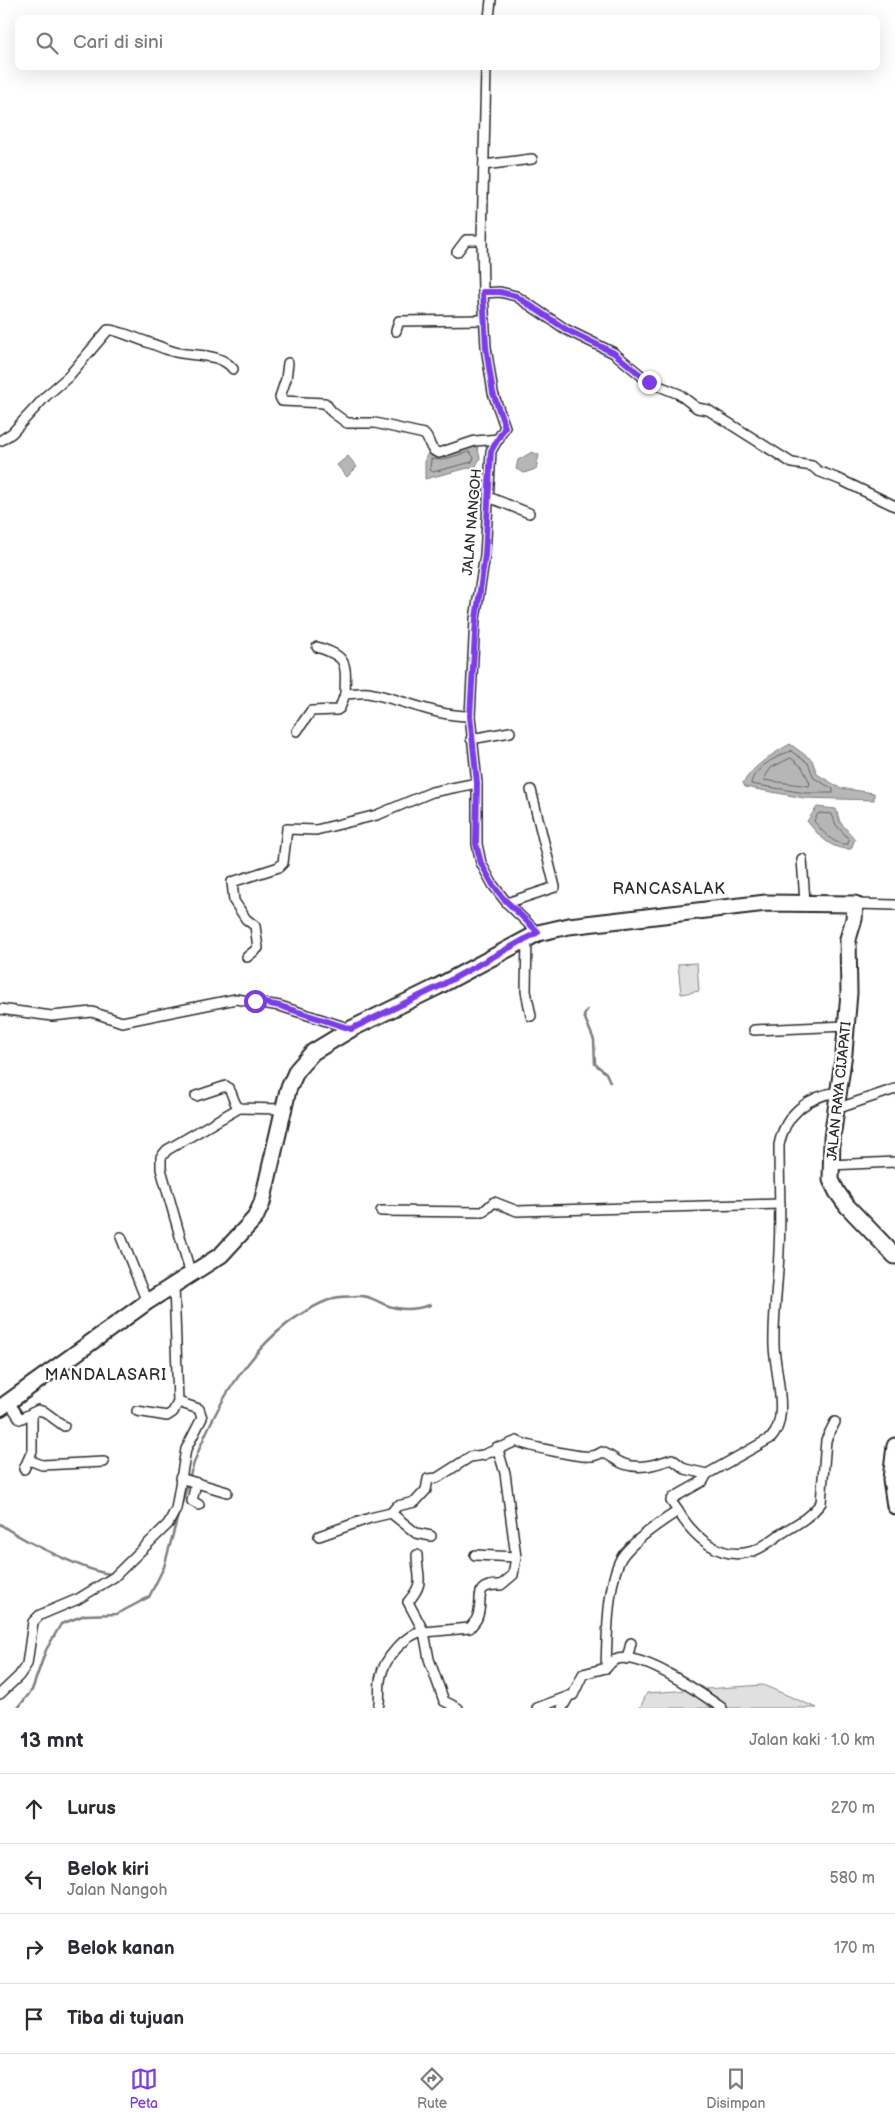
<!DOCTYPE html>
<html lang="id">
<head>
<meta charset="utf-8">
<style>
	:root { --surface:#fff; --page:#f2f2f3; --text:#2b2b33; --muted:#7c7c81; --line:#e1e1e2; --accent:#7c3aed }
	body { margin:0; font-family:"Balsamiq Sans",sans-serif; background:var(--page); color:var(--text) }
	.stop { position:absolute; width:15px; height:15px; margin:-11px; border:4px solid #7c3aed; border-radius:50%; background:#fff }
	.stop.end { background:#7c3aed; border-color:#fff; box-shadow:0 1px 5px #0008 }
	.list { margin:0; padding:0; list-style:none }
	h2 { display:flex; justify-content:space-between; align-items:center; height:65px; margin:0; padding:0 20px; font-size:21px }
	h2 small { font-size:16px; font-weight:400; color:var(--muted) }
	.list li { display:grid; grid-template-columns:32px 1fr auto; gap:15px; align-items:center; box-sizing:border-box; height:70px; padding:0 20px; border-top:1px solid var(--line) }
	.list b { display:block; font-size:19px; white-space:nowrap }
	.list p { margin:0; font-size:16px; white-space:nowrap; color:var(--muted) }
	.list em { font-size:16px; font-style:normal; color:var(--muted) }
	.icon { flex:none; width:28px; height:28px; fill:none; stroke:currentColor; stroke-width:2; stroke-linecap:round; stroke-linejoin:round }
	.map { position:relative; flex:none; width:895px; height:1708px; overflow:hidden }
	.search { position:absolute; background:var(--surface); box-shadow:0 5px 20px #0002; left:15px; right:15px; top:15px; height:55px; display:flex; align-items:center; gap:12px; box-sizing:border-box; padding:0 18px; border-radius:8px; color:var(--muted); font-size:19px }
	.sheet { height:345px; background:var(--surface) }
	nav { display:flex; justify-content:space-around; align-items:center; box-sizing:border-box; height:70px; border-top:1px solid var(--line); background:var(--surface); font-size:14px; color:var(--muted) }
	nav a { display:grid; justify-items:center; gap:2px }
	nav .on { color:var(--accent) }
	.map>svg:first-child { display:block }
	.green { fill:#e0e0e0; stroke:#868686 }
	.water { fill:#b6b6b6; stroke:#7e7e7e }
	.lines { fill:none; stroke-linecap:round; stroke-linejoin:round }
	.shore { stroke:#636363; stroke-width:1 }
	.stream { stroke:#7e7e7e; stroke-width:2.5 }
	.street-casing { stroke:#2b2b2b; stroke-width:12 }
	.primary-casing { stroke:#2b2b2b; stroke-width:19 }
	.street { stroke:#fff; stroke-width:9 }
	.primary { stroke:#fff; stroke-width:15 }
	.route { stroke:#7c3aed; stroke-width:6 }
	.labels { text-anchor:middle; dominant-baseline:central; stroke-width:4.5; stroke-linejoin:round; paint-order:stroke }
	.street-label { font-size:14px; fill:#2b2b2b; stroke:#fff }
	.quarter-label { font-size:16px; letter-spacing:1px; fill:#2b2b2b; stroke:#fff }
</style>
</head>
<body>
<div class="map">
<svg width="895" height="1708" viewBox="0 0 895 1708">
	<rect width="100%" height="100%" fill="#fff"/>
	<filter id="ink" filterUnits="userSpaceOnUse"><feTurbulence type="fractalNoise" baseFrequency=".02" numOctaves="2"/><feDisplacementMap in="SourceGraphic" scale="10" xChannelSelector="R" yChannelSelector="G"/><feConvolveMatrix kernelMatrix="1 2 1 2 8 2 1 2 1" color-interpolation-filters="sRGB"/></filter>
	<g filter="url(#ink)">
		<!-- green -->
		<g class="green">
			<polygon points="697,963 699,991 681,994 678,964"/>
			<polygon points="763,1685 817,1708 640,1708 647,1693"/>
		</g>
		<!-- water -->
		<g class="water">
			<polygon points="477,446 480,458 476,466 425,479 425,459 429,451"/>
			<polygon points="532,452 539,455 536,469 524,473 516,469 518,460"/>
			<polygon points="348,456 357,467 347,477 337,465"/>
			<path d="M790 744 812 760 817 774 840 788 874 793V800L804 798 745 787 743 783C755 764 771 755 790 744Z"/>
			<path d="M817 807 836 809 840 822 855 839 851 849C831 850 819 836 807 821Z"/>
		</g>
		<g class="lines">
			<!-- shore -->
			<g class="shore">
				<polygon points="470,452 474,458 472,462 433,472 430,470 431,459 441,460"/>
				<path d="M791 751 808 763 814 778 833 789V793H805L751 784C752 769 778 755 791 751Z"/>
				<polygon points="791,758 802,767 810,783 809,786 763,780 771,768"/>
				<path d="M819 813 832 814 836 825 849 839 848 844C834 846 822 831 814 821Z"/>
			</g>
			<!-- stream -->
			<g class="stream">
				<polyline points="587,1010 584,1016 594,1040 595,1064 606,1073 610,1082"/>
				<path d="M189 1478C211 1408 259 1326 331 1299 339 1296 349 1297 357 1296 368 1295 376 1301 386 1305 401 1311 415 1310 430 1305"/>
				<polyline points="181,1507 188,1484"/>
				<path d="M0 1524C20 1539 90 1574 113 1574"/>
				<polyline points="18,1708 32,1690 46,1650 61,1624 85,1615 117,1614 149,1597 164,1567 179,1512"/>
			</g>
			<!-- street casing -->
			<g class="street-casing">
				<g id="street">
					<polyline points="489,18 491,0"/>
					<polyline points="486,68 482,240 483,293 486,347 493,393 505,427 491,451 485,555 475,619 470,716 477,783 477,844 481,863 493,885 507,903 538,933"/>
					<polyline points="484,165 532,159"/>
					<polyline points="457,252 466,240 482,240"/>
					<polyline points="483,293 500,292 516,296 567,330 614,353 649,382 679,394 697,408 708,410 792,463 812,466 818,471 841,480 895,506"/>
					<polyline points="396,331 399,321 485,320"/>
					<path d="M288 363 286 379 280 397 282 401 325 403 332 412 347 423H375L424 434C431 440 428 450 439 453L475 441 499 439"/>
					<path d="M0 441 12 433 46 396 68 377 108 330C114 328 163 349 175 352 194 357 220 352 233 369"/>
					<polyline points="488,497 529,513"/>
					<path d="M317 647C348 657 346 662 345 694"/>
					<path d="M297 731 311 711 337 710 340 708 345 694C353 694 361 692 368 693 403 699 433 716 470 716"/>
					<polyline points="471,739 510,732"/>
					<polyline points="802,859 805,902"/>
					<polyline points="507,903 555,887 531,790"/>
					<polyline points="855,904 895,905"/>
					<polyline points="527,938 526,991 531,1016"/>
					<polyline points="247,957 258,948 255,926 246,919 234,901 232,882 279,867 283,863 287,829 316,830 377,815 432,792 477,783"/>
					<polyline points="0,1009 52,1016 92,1012 122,1022 236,999 280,1006 351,1029"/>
					<polyline points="754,1030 846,1026"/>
					<path d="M196 1096 226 1086C233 1090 232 1102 239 1108L283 1109"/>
					<polyline points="836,1109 895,1089"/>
					<polyline points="830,1165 895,1162"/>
					<polyline points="381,1211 483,1212 494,1202 517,1211 780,1204"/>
					<polyline points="121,1237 147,1302"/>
					<polyline points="191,1275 161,1169 161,1157 167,1150 239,1108"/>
					<polyline points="174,1285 178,1402"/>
					<polyline points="9,1402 20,1419 38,1410 45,1412 64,1426"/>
					<polyline points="29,1460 42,1465 104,1462"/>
					<polyline points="24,1469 32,1451 32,1413"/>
					<polyline points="180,1478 227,1492"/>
					<polyline points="196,1483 192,1501 199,1505"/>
					<path d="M678 1511C693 1536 720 1562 753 1551 763 1548 773 1539 782 1533 797 1524 810 1517 821 1503L826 1440 835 1422"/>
					<polyline points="391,1513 416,1533 431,1536"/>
					<path d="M319 1536 370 1518 391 1513 397 1506 415 1502 426 1490 428 1479 437 1478 470 1457 483 1455 517 1441C525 1446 582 1458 591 1456 595 1456 599 1454 602 1452 610 1455 616 1461 624 1464 640 1470 657 1464 672 1459L685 1469 707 1474"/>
					<path d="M417 1555C417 1578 426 1581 408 1602L424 1632 429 1659 444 1701 458 1708"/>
					<polyline points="475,1555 516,1557"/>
					<path d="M424 1632 470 1628C472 1625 476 1621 477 1618 485 1600 470 1584 501 1585L513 1575 516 1557 505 1473 497 1447"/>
					<polyline points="627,1659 631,1643"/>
					<path d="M606 1668C609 1665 612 1661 615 1660 639 1649 702 1694 722 1708"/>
					<polyline points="0,1694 19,1676 27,1664 33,1622 40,1615 78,1599 114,1577 168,1524 176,1509 186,1449 202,1418 199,1409 178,1402 173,1412 167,1416 137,1411"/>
					<path d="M378 1708C381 1698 378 1686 381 1676 384 1659 406 1634 423 1631"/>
					<polyline points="537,1708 569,1696"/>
					<path d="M562 1708 569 1696 573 1695 583 1674 606 1668C607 1641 607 1575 624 1554 638 1537 659 1523 678 1511L671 1501 673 1498 703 1481 707 1474 771 1438C790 1418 775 1372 774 1346 773 1315 778 1283 779 1251 781 1216 779 1181 779 1145 785 1114 808 1096 838 1092"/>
				</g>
			</g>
			<!-- primary casing -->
			<g class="primary-casing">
				<g id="primary">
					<polyline points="0,1408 147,1302 221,1255 255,1218 262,1203 288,1090 297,1070 313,1052 351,1029 437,987 538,933 569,926 766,903 855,904 854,919 848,939 849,993 844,1053 832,1138 831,1180 837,1192 847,1206 895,1256"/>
					<polyline points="895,1446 891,1479 895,1506"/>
				</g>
			</g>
			<!-- street -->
			<use href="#street" class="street"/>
			<!-- primary -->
			<use href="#primary" class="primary"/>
		</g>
	</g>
	<g class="lines" filter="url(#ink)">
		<!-- route -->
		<polyline class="route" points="255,1001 280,1006 351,1029 438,987 538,932 503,898 493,885 481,863 476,844 477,783 470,716 476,619 485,555 491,451 505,427 493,393 486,347 483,292 500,292 516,296 567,330 614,353 649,382"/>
	</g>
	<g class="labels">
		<!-- street labels -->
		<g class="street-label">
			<text transform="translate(472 522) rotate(-85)">JALAN NANGOH</text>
			<text transform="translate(839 1091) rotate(-84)">JALAN RAYA CIJAPATI</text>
		</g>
		<!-- quarter labels -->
		<g class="quarter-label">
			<text x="669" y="889">RANCASALAK</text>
			<text x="106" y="1375">MANDALASARI</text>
		</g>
	</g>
</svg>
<div class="stop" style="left:255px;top:1001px"></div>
<div class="stop end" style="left:649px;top:382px"></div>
<div class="search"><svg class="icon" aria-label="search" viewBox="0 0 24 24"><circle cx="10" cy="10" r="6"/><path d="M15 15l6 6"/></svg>Cari di sini</div>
</div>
<section class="sheet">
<h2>13 mnt<small>Jalan kaki · 1.0 km</small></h2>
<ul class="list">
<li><svg class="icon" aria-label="ahead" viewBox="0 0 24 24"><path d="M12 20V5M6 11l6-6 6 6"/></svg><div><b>Lurus</b></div><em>270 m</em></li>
<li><svg class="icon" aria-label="left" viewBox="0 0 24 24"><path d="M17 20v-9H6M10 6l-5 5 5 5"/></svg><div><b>Belok kiri</b><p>Jalan Nangoh</p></div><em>580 m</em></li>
<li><svg class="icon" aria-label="right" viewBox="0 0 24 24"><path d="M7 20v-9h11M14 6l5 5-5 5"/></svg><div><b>Belok kanan</b></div><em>170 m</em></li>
<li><svg class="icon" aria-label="arrive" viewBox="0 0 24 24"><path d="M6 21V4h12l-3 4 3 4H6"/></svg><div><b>Tiba di tujuan</b></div></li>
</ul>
</section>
<nav>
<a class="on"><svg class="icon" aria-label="map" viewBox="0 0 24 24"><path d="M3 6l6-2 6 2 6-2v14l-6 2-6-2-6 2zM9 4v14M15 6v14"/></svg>Peta</a>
<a><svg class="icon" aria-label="directions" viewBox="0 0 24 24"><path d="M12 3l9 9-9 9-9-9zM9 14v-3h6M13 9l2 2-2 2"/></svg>Rute</a>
<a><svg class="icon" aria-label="saved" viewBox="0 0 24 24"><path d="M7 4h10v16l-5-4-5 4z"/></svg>Disimpan</a>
</nav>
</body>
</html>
